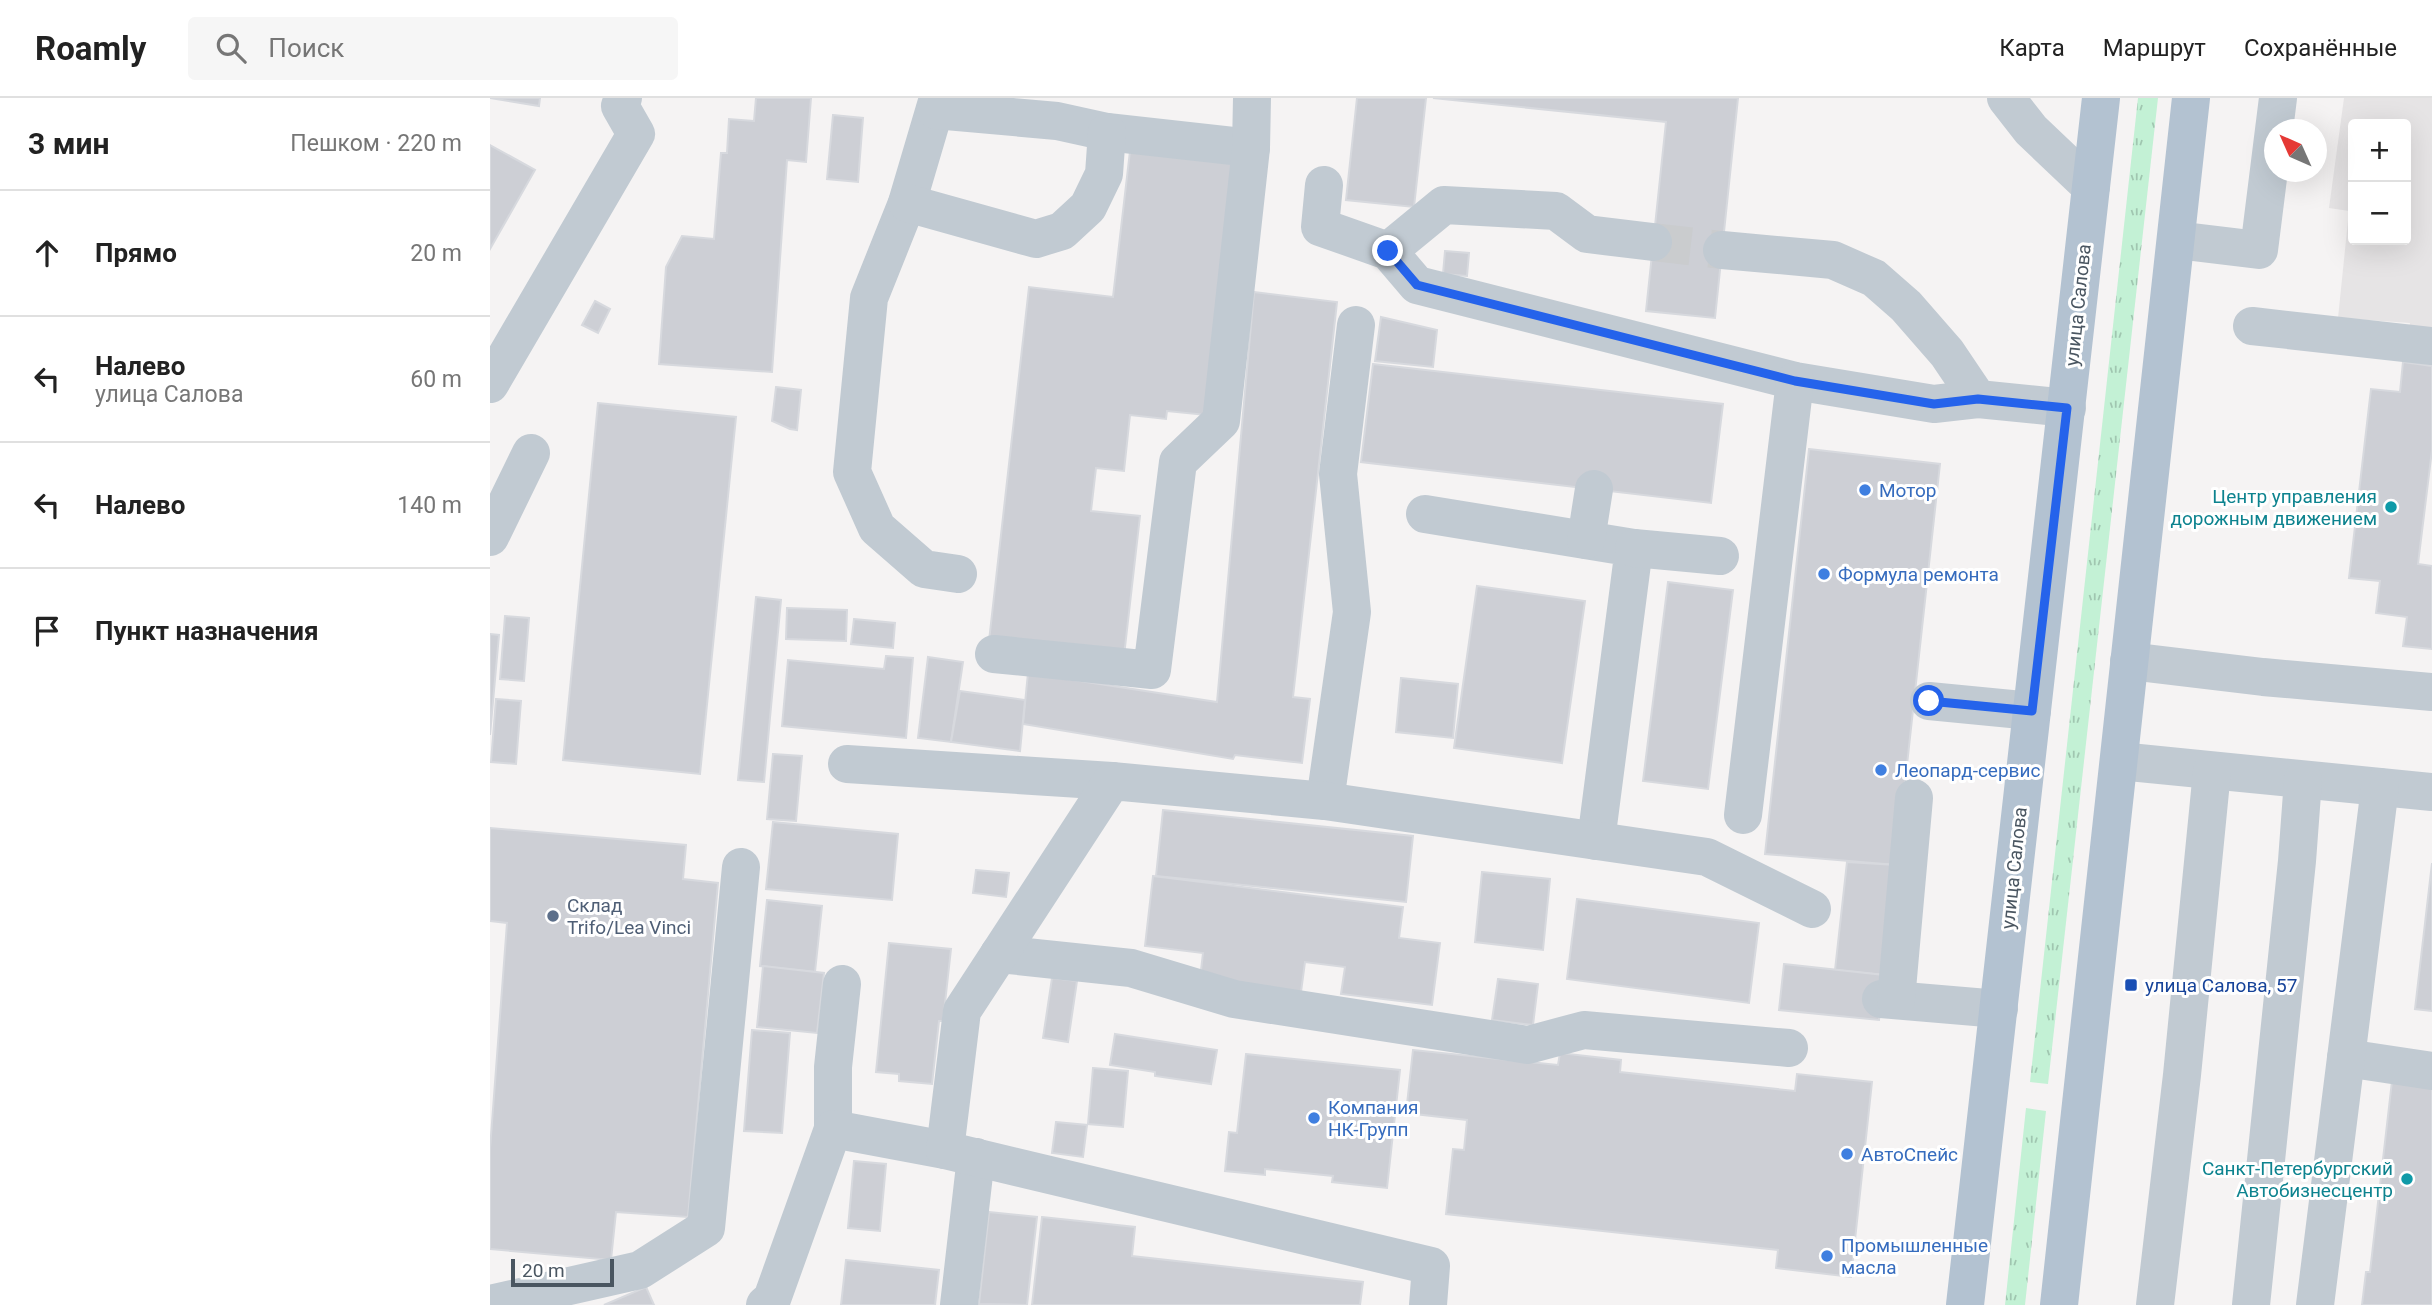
<!DOCTYPE html>
<html lang="ru">
<head>
<meta charset="utf-8">
<style>
	:root { --surface:#fff; --page:#f6f6f6; --text:#222; --muted:#767676; --line:#e0e0e0 }
	body { margin:0; font-family:Roboto,sans-serif; background:var(--page); color:var(--text) }
	.controls { position:absolute; right:21px; top:21px; display:grid; overflow:hidden; border-radius:7px; box-shadow:0 7px 28px #0002 }
	.controls button { width:63px; height:63px; display:grid; place-items:center; padding:0; border:0; border-bottom:2px solid var(--line); background:var(--surface); color:var(--text); font:35px sans-serif }
	.compass { position:absolute; left:1774px; top:21px; width:63px; height:63px; border-radius:50%; background:var(--surface); box-shadow:0 7px 28px #0002; rotate:315deg }
	.scale { position:absolute; left:21px; bottom:18px; width:103px; box-sizing:border-box; padding-left:7px; border:4px solid #4a5661; border-top:0; font-size:19px; line-height:24px; white-space:nowrap; color:#4a5661; -webkit-text-stroke:5px #fff; paint-order:stroke }
	.stop { position:absolute; width:21px; height:21px; margin:-16px; border:5px solid #2563eb; border-radius:50%; background:#fff }
	.stop.end { background:#2563eb; border-color:#fff; box-shadow:0 2px 7px #0008 }
	.list { margin:0; padding:0; list-style:none }
	h2 { display:flex; justify-content:space-between; align-items:center; height:91px; margin:0; padding:0 28px; font-size:30px }
	h2 small { font-size:23px; font-weight:400; color:var(--muted) }
	.list li { display:grid; grid-template-columns:46px 1fr auto; gap:21px; align-items:center; box-sizing:border-box; height:126px; padding:0 28px; border-top:2px solid var(--line) }
	.list b { display:block; font-size:26px; white-space:nowrap }
	.list p { margin:0; font-size:23px; white-space:nowrap; color:var(--muted) }
	.list em { font-size:23px; font-style:normal; color:var(--muted) }
	.icon { flex:none; width:38px; height:38px; fill:none; stroke:currentColor; stroke-width:2; stroke-linecap:round; stroke-linejoin:round }
	.map { position:relative; flex:none; width:1942px; height:1207px; overflow:hidden }
	header { display:flex; align-items:center; gap:42px; box-sizing:border-box; height:98px; padding:0 35px; background:var(--surface); border-bottom:2px solid var(--line) }
	header strong { font-size:33px }
	nav { display:flex; gap:38px; margin-inline-start:auto; font-size:24px }
	.search { width:490px; height:63px; background:var(--page); display:flex; align-items:center; gap:18px; box-sizing:border-box; padding:0 24px; border-radius:7px; color:var(--muted); font-size:26px }
	main { display:flex }
	aside { flex:1; background:var(--surface) }
	.map>svg:first-child { display:block }
	.education { fill:#e6e4e5; fill-rule:evenodd }
	.grass { fill:url(#grass-tufts) }
	.building { fill:#cdcfd5; stroke:#d7d9de; stroke-width:2 }
	.lines { fill:none; stroke-linecap:round; stroke-linejoin:round }
	.minor-tunnel { stroke:#caccce; stroke-width:38; stroke-dasharray:38 19; stroke-linecap:butt }
	.minor { stroke:#c1cad2; stroke-width:38 }
	.major { stroke:#b3c2d1; stroke-width:38 }
	.route { stroke:#2563eb; stroke-width:9 }
	.shop-dot { fill:#3f7fe0; stroke:#fff; stroke-width:2.5 }
	.culture-dot { fill:#0f9aa8; stroke:#fff; stroke-width:2.5 }
	.service-dot { fill:#5c6f8a; stroke:#fff; stroke-width:2.5 }
	.transit-dot { fill:#1a4fb4; stroke:#fff; stroke-width:2.5 }
	.labels { text-anchor:middle; dominant-baseline:central; stroke-width:6; stroke-linejoin:round; paint-order:stroke }
	.street-label { font-size:19px; fill:#4a5661; stroke:#fff }
	.shop-label { font-size:19px; fill:#366cbe; stroke:#fff; text-anchor:start }
	.culture-label { font-size:19px; fill:#0d838f; stroke:#fff; text-anchor:end }
	.service-label { font-size:19px; fill:#4e5e75; stroke:#fff; text-anchor:start }
	.transit-label { font-size:19px; fill:#164399; stroke:#fff; text-anchor:start }
</style>
</head>
<body>
<header>
<strong>Roamly</strong>
<div class="search"><svg class="icon" aria-label="search" viewBox="0 0 24 24"><circle cx="10" cy="10" r="6"/><path d="M15 15l6 6"/></svg>Поиск</div>
<nav><a>Карта</a><a>Маршрут</a><a>Сохранённые</a></nav>
</header>
<main>
<aside>
<h2>3 мин<small>Пешком · 220 m</small></h2>
<ul class="list">
<li><svg class="icon" aria-label="ahead" viewBox="0 0 24 24"><path d="M12 20V5M6 11l6-6 6 6"/></svg><div><b>Прямо</b></div><em>20 m</em></li>
<li><svg class="icon" aria-label="left" viewBox="0 0 24 24"><path d="M17 20v-9H6M10 6l-5 5 5 5"/></svg><div><b>Налево</b><p>улица Салова</p></div><em>60 m</em></li>
<li><svg class="icon" aria-label="left" viewBox="0 0 24 24"><path d="M17 20v-9H6M10 6l-5 5 5 5"/></svg><div><b>Налево</b></div><em>140 m</em></li>
<li><svg class="icon" aria-label="arrive" viewBox="0 0 24 24"><path d="M6 21V4h12l-3 4 3 4H6"/></svg><div><b>Пункт назначения</b></div></li>
</ul>
</aside>
<div class="map">
<svg width="1942" height="1207" viewBox="0 0 1942 1207">
	<defs>
		<pattern id="grass-tufts" width="24" height="20" patternUnits="userSpaceOnUse" patternTransform="scale(1.75)"><rect width="24" height="20" fill="#c3f1d5"/><path d="M3 7l-1-3M5 7V3M7 7l1-3M15 17l-1-3M17 17v-4M19 17l1-3" fill="none" stroke="#a0c6b0"/></pattern>
	</defs>
	<rect width="100%" height="100%" fill="#f5f3f3"/>
	<!-- education -->
	<path class="education" d="M1854 0H1942V268L1913 264 1920 225 1848 220 1859 113 1839 110ZM1863 26H1916V142H1863Z"/>
	<!-- grass -->
	<g class="grass">
		<polygon points="1648,0 1668,0 1558,986 1540,984"/>
		<polygon points="1536,1010 1556,1013 1535,1207 1515,1207"/>
	</g>
	<!-- building -->
	<g class="building">
		<polygon points="0,0 50,0 49,8"/>
		<polygon points="266,0 321,0 316,64 297,62 282,274 169,266 176,169 192,138 224,141 231,55 237,55 239,21 264,23"/>
		<polygon points="867,0 936,0 924,109 856,102"/>
		<polygon points="943,0 1248,0 1225,220 1156,213 1176,24"/>
		<polygon points="343,17 373,20 368,84 337,81"/>
		<polygon points="0,47 45,72 0,151"/>
		<polygon points="640,53 744,65 716,317 677,313 676,321 640,317 634,373 606,370 601,413 650,418 634,558 499,543 539,189 623,199"/>
		<polygon points="955,153 979,155 977,178 953,176"/>
		<polygon points="764,194 847,204 803,599 820,601 812,665 745,657 743,661 533,626 538,575 727,604"/>
		<polygon points="105,203 120,211 108,235 92,227"/>
		<polygon points="891,219 947,232 943,269 885,263"/>
		<polygon points="1913,264 1942,268 1942,352 1928,466 1942,468 1942,551 1913,548 1917,519 1886,515 1890,483 1859,480 1881,291 1910,294"/>
		<polygon points="883,266 1233,306 1221,405 871,364"/>
		<polygon points="286,289 311,292 307,332 300,331 282,323"/>
		<polygon points="108,305 246,319 210,676 73,662"/>
		<polygon points="1319,351 1450,366 1406,767 1275,756"/>
		<polygon points="1178,484 1243,492 1218,691 1153,683"/>
		<polygon points="987,488 1095,503 1072,665 964,650"/>
		<polygon points="266,499 291,502 274,684 248,682"/>
		<polygon points="297,510 357,512 356,543 296,541"/>
		<polygon points="15,518 39,520 34,583 10,581"/>
		<polygon points="364,521 405,525 403,550 361,546"/>
		<polygon points="0,536 9,537 0,637"/>
		<polygon points="396,558 423,560 416,640 292,628 298,562 394,571"/>
		<polygon points="438,559 473,564 461,644 428,640"/>
		<polygon points="911,580 968,586 963,640 906,634"/>
		<polygon points="470,593 535,602 530,653 461,644"/>
		<polygon points="6,601 31,603 26,666 1,664"/>
		<polygon points="283,656 312,658 306,723 277,721"/>
		<polygon points="673,712 923,738 916,804 666,778"/>
		<polygon points="283,724 408,736 402,802 276,791"/>
		<polygon points="0,730 196,747 193,781 228,785 198,1119 126,1114 121,1162 0,1151 0,1051 17,825 0,823"/>
		<polygon points="1357,764 1406,767 1394,877 1345,872"/>
		<polygon points="1942,765 1942,913 1925,911"/>
		<polygon points="486,772 519,775 516,799 483,795"/>
		<polygon points="992,774 1060,781 1053,852 985,844"/>
		<polygon points="663,778 913,809 909,840 950,845 942,907 851,896 855,869 815,864 811,894 710,881 713,855 655,848"/>
		<polygon points="1087,801 1269,825 1259,905 1077,881"/>
		<polygon points="277,802 332,808 325,874 270,868"/>
		<polygon points="399,845 461,851 453,923 449,923 442,986 409,983 409,976 386,974"/>
		<polygon points="1294,866 1394,877 1389,922 1289,912"/>
		<polygon points="273,868 334,875 327,935 267,929"/>
		<polygon points="562,880 587,883 578,944 553,940"/>
		<polygon points="1008,881 1048,886 1043,927 1002,922"/>
		<polygon points="262,932 300,935 292,1035 254,1033"/>
		<polygon points="625,936 727,952 721,986 665,978 665,974 620,967"/>
		<polygon points="923,952 1068,967 1070,955 1131,962 1130,974 1305,993 1307,976 1382,984 1361,1179 1286,1170 1288,1152 956,1116 963,1051 974,1052 977,1022 916,1015"/>
		<polygon points="756,956 910,972 897,1090 842,1084 843,1078 775,1071 775,1077 735,1073 739,1034 747,1035"/>
		<polygon points="603,970 638,973 633,1029 598,1026"/>
		<polygon points="1902,983 1942,988 1942,1207 1872,1207 1876,1174 1880,1174"/>
		<polygon points="566,1024 597,1027 593,1059 562,1055"/>
		<polygon points="364,1063 396,1066 390,1133 358,1130"/>
		<polygon points="499,1114 547,1119 537,1207 489,1206"/>
		<polygon points="552,1119 645,1129 642,1158 873,1184 870,1207 542,1207"/>
		<polygon points="356,1162 449,1172 445,1207 351,1207"/>
		<polygon points="156,1189 164,1207 114,1207"/>
	</g>
	<g class="lines">
		<!-- minor-tunnel -->
		<polyline class="minor-tunnel" points="1163,144 1232,152"/>
		<!-- minor -->
		<g class="minor">
			<polyline points="448,0 417,105 379,200 362,374 387,430 434,471 468,476"/>
			<polyline points="1516,0 1541,32 1601,89"/>
			<polyline points="445,12 567,23 617,34 761,50"/>
			<polyline points="834,87 830,129 898,153 927,187 1305,283 1444,306 1488,301"/>
			<polyline points="417,105 546,141 572,133 598,109 614,76 617,34"/>
			<polyline points="1686,142 1769,152 1788,0"/>
			<polyline points="1232,152 1343,162 1384,180 1416,208 1457,255 1488,301 1577,310"/>
			<polyline points="898,153 954,107 1066,113 1097,136 1163,144"/>
			<polyline points="1762,228 1942,248"/>
			<polyline points="0,286 146,36 130,8 133,0"/>
			<polyline points="935,416 1144,450 1106,743"/>
			<polyline points="0,439 41,355"/>
			<polyline points="1096,442 1104,391"/>
			<polyline points="1144,450 1230,458"/>
			<polyline points="504,556 662,572 688,364 731,323 761,50 762,0"/>
			<polyline points="1639,563 1773,579 1942,594"/>
			<polyline points="1439,603 1542,613"/>
			<polyline points="1629,663 1942,694"/>
			<polyline points="357,666 622,683"/>
			<polyline points="835,703 862,514 848,376 866,227"/>
			<polyline points="1253,717 1305,283"/>
			<polyline points="509,856 641,870 744,901 1038,947 1094,932 1299,950"/>
			<polyline points="1391,901 1509,911"/>
			<polyline points="1406,902 1424,700"/>
			<polyline points="1856,960 1942,973"/>
			<polyline points="343,1031 343,969 352,886"/>
			<polyline points="0,1206 150,1172 216,1130 251,769"/>
			<polyline points="275,1207 282,1201 343,1031 455,1052"/>
			<polyline points="469,1207 486,1059"/>
			<polyline points="938,1207 941,1168 455,1052 472,913 622,683 835,703 1217,759 1322,811"/>
			<polyline points="1665,1207 1692,977 1722,673"/>
			<polyline points="1761,1207 1807,763 1813,682"/>
			<polyline points="1825,1207 1890,689"/>
		</g>
		<!-- major -->
		<g class="major">
			<polyline points="1475,1207 1611,0"/>
			<polyline points="1569,1207 1701,0"/>
		</g>
	</g>
	<g class="lines">
		<!-- route -->
		<polyline class="route" points="898,153 927,187 1305,283 1444,306 1488,301 1577,310 1542,613 1439,603"/>
	</g>
	<!-- markers -->
	<g class="shop-dot">
		<circle cx="1375" cy="392" r="7"/>
		<circle cx="1334" cy="476" r="7"/>
		<circle cx="1391" cy="672" r="7"/>
		<circle cx="824" cy="1020" r="7"/>
		<circle cx="1357" cy="1056" r="7"/>
		<circle cx="1337" cy="1158" r="7"/>
	</g>
	<g class="culture-dot">
		<circle cx="1901" cy="409" r="7"/>
		<circle cx="1917" cy="1081" r="7"/>
	</g>
	<circle class="service-dot" cx="63" cy="818" r="7"/>
	<rect class="transit-dot" x="1634" y="880" width="14" height="14" rx="3.5"/>
	<g class="labels">
		<!-- street labels -->
		<g class="street-label">
			<text transform="translate(1588 207) rotate(-84)">улица Салова</text>
			<text transform="translate(1524 770) rotate(-84)">улица Салова</text>
		</g>
		<!-- shop labels -->
		<g class="shop-label">
			<text x="1389" y="392">Мотор</text>
			<text x="1348" y="476">Формула ремонта</text>
			<text x="1405" y="672">Леопард-сервис</text>
			<text x="838" y="1009">Компания<tspan x="838" dy="22">НК-Групп</tspan></text>
			<text x="1371" y="1056">АвтоСпейс</text>
			<text x="1351" y="1147">Промышленные<tspan x="1351" dy="22">масла</tspan></text>
		</g>
		<!-- culture labels -->
		<g class="culture-label">
			<text x="1887" y="398">Центр управления<tspan x="1887" dy="22">дорожным движением</tspan></text>
			<text x="1903" y="1070">Санкт-Петербургский<tspan x="1903" dy="22">Автобизнесцентр</tspan></text>
		</g>
		<!-- service labels -->
		<g class="service-label">
			<text x="77" y="807">Склад<tspan x="77" dy="22">Trifo/Lea Vinci</tspan></text>
		</g>
		<!-- transit labels -->
		<g class="transit-label">
			<text x="1655" y="887">улица Салова, 57</text>
		</g>
	</g>
</svg>
<div class="controls">
<button>+</button>
<button>−</button>
</div>
<svg class="compass" viewBox="-18 -18 36 36"><path d="M0-13l5 13h-10z" fill="#e53935"/><path d="M0 13l5-13h-10z" fill="#767676"/></svg>
<div class="scale">20 m</div>
<div class="stop" style="left:1439px;top:603px"></div>
<div class="stop end" style="left:898px;top:153px"></div>
</div>
</main>
</body>
</html>
